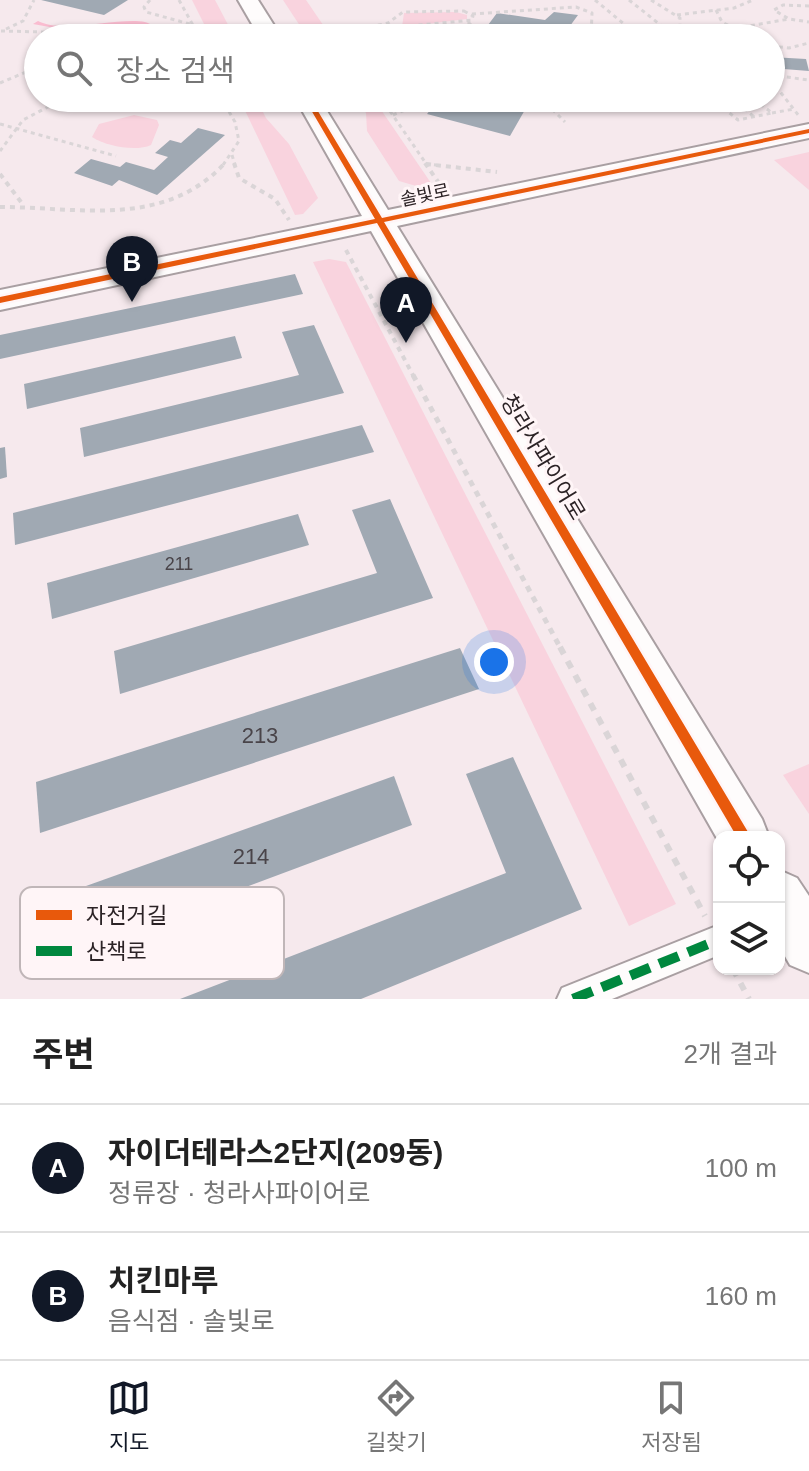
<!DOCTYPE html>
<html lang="ko">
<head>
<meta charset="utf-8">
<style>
	:root { --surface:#fff; --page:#f2f2f2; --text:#222; --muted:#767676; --line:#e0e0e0; --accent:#111827 }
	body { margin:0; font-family:Helvetica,"Noto Sans KR",sans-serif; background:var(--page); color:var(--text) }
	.controls { position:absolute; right:24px; bottom:24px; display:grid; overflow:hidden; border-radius:16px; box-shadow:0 2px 6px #0004 }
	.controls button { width:72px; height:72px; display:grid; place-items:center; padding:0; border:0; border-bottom:2px solid var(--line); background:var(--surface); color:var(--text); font:40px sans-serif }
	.you { position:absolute; left:494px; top:662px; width:28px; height:28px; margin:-20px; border:6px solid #fff; border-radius:50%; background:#1a73e8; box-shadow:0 0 0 12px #1a73e833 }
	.badge { display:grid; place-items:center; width:52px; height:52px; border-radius:50%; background:var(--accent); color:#fff; font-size:26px; font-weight:700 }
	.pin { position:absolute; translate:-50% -66px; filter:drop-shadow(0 2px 4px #0008) }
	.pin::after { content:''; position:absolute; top:42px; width:28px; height:24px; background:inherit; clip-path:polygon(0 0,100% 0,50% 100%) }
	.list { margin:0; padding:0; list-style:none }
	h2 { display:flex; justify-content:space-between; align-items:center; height:104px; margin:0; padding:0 32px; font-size:34px }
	h2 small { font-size:26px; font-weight:400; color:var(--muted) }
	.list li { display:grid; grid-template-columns:52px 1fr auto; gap:24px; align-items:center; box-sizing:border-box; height:128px; padding:0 32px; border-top:2px solid var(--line) }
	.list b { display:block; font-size:30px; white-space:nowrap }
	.list p { margin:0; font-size:26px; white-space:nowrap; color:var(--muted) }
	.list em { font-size:26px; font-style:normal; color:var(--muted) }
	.icon { flex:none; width:44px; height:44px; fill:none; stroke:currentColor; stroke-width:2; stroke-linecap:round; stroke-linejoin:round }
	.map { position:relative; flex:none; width:809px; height:999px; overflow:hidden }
	.search { position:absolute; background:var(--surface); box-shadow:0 2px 6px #0004; left:24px; right:24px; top:24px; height:88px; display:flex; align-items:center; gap:20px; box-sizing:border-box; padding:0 28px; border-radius:44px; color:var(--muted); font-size:30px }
	.sheet { height:360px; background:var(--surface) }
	nav { display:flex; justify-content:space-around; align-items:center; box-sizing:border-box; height:112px; border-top:2px solid var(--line); background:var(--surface); font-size:22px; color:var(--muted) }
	nav a { display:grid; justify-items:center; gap:4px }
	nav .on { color:var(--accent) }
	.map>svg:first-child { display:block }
	.green { fill:#f9d3de }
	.water { fill:#fabcd0 }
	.building { fill:#a0a9b3 }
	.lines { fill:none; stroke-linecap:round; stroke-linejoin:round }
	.pedestrian-casing { stroke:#a99fa2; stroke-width:4 }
	.tertiary-casing { stroke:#a99fa2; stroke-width:4 }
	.path-far3 { stroke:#dad5d7; stroke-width:3; stroke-dasharray:4 4; stroke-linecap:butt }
	.path-far2 { stroke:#dad5d7; stroke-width:4; stroke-dasharray:5 5; stroke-linecap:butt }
	.path-far1 { stroke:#dad5d7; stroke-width:5; stroke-dasharray:6 6; stroke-linecap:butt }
	.path { stroke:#dad5d7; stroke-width:6; stroke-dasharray:8 8; stroke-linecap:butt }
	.pedestrian { fill:#fefcfc; fill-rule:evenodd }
	.tertiary { fill:#fefcfc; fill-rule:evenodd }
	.quiet { stroke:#00873e; stroke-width:10; stroke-dasharray:21 10; stroke-linecap:butt }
	.cycleway-casing { stroke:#fff5f7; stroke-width:5 }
	.cycleway { fill:#e8590c; fill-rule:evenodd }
	.labels { text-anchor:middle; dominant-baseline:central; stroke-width:6; stroke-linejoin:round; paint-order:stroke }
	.far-street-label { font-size:18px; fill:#2c2326; stroke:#fff5f7 }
	.number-label { font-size:18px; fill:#494449 }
	.street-label { font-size:22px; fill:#2c2326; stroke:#fff5f7 }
	.near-number-label { font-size:22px; fill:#494449 }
	.key { fill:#fff5f7; stroke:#c0b6b8; stroke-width:2 }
	.key-label { font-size:22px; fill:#2c2326 }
</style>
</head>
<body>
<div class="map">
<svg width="809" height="999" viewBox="0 0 809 999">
	<rect width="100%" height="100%" fill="#f6e9ed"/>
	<!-- green -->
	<g class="green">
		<polygon points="192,0 215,0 235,38 211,38"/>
		<polygon points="283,0 306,0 332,38 308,38"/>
		<polygon points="456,12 467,15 467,19 402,27 404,13"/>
		<polygon points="239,98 256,98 266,118 289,144 318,198 303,214 295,215"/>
		<polygon points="355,98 373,98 433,186 423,188 399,181 367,131 366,113"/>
		<path d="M134 115 157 120 159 125 151 145C136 152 105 146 92 137L99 124Z"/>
		<polygon points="809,152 809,190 774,160"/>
		<polygon points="329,259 346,262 676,904 629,926 313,262"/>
		<polygon points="809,764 809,814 783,775"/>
	</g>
	<!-- water -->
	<path class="water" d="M38 21C66 36 138 11 153 26L115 33 88 34 33 24Z"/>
	<!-- building -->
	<g class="building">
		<polygon points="41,0 128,0 104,15"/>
		<polygon points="554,12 578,15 570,26 566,25 561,38 542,38 488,25 497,13 545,20"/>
		<polygon points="446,30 467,33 463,38 433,38"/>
		<polygon points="771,57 806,59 809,71 771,68"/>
		<polygon points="108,98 140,98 129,106"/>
		<polygon points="502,98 530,101 510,136 427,114 438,100 493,110"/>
		<polygon points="589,98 641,98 634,112 612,108"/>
		<polygon points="198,128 225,135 157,195 119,180 112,186 74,173 91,159 120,167 126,162 154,170 168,157 155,153 170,140 181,143"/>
		<polygon points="295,274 303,294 0,359 0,335"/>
		<polygon points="314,325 344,393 84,457 80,428 299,375 282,332"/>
		<polygon points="235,336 242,358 27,409 24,384"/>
		<polygon points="362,425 374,452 15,545 13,513"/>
		<polygon points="5,447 7,477 0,479 0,448"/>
		<polygon points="390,499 433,598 120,694 114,651 377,573 352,510"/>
		<polygon points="298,514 309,545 52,619 47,583"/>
		<polygon points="460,648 479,689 40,833 36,782"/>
		<polygon points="513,757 582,909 361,999 180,999 506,873 466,774"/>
		<polygon points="394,776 412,825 93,944 86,886"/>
	</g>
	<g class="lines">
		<!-- pedestrian casing -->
		<g class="pedestrian-casing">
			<polygon id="pedestrian" points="719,925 719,955 612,999 557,999 562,988"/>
		</g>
		<!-- tertiary casing -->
		<g class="tertiary-casing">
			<g id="tertiary">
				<polygon points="238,0 258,0 282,38 260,38"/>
				<polygon points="295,98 319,98 388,210 809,124 809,138 397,226 762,819 769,837 719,837 719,842 371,231 0,310 0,290 362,216"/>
				<polygon points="779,870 797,878 809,896 809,973 790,965 779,946"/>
			</g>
		</g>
		<!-- path-far3 -->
		<g class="path-far3">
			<polyline points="150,0 144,7 146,12 190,24"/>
			<polyline points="179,0 200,38"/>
			<polyline points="595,0 641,38"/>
			<polyline points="629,0 677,38"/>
			<polyline points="651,0 680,18 680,27 674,35"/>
			<polyline points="809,6 783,5 774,10 789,19 809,22"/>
			<polyline points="716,10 722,22 751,38"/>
			<polygon points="464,11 473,16 472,20 376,29 360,36 362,29 388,23 403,12"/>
			<polyline points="472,14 576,7 592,13 591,38"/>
			<polyline points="677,15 734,8 753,0"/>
			<polyline points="468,22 484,38"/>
			<polyline points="6,29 23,21 34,0"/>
			<polyline points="1,31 45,32 70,38"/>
			<polyline points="608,38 630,31"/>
			<polyline points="680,38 789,19"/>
			<polyline points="771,46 789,48 809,43"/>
			<polyline points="771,75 809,80"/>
			<polyline points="771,80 799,116"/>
			<polyline points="0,83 38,67"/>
			<polyline points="221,98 235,122 239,141 223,165"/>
			<polyline points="381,98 427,165"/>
			<polyline points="541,98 565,122"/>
			<polyline points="711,98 738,120 772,113 753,98"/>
			<polyline points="732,98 753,116"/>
			<polyline points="772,113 794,109"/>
			<polyline points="393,115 433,98"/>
			<polyline points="0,124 116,156"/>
			<polyline points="0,151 23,120 65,98"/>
			<polyline points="232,155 235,165"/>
			<polyline points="426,164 436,165"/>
		</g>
		<!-- path-far2 -->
		<g class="path-far2">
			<polyline points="234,163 239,178 275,199 289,220"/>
			<polyline points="425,163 441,186"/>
			<polyline points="426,164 497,172"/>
			<polyline points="0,174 24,206"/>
			<path d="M0 207C79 207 164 229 225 163"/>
			<polyline points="346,250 414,377"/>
		</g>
		<!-- path-far1 -->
		<polyline class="path-far1" points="413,375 561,649"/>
		<!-- path -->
		<g class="path">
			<polyline points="560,647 705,916"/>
			<polyline points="733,969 749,999"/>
		</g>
		<!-- pedestrian -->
		<use href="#pedestrian" class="pedestrian"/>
		<!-- tertiary -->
		<use href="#tertiary" class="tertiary"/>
		<!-- quiet -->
		<polyline class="quiet" points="573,999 718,940"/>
		<!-- cycleway casing -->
		<g class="cycleway-casing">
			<polygon id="cycleway" points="304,98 310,98 382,218 809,129 809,133 384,222 751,837 737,837 377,223 0,303 0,297 375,219"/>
		</g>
		<!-- cycleway -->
		<use href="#cycleway" class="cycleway"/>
	</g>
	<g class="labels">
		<!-- far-street labels -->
		<g class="far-street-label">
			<text transform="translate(425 195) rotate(-12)">솔빛로</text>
		</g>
		<!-- number labels -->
		<g class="number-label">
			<text x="179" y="564">211</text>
		</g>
		<!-- street labels -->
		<g class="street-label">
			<text transform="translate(543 457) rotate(59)">청라사파이어로</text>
		</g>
		<!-- near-number labels -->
		<g class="near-number-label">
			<text x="260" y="735">213</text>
			<text x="251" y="856">214</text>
		</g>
	</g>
	<!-- legend -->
	<rect x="20" y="887" width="264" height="92" rx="12" class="key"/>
	<rect x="36" y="910" width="36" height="10" fill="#e8590c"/>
	<rect x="36" y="946" width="36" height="10" fill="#00873e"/>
	<g class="key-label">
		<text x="86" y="923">자전거길</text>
		<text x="86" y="959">산책로</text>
	</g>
</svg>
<div class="controls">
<button><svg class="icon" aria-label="locate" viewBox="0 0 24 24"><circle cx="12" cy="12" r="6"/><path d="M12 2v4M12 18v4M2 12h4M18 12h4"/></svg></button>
<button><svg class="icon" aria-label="layers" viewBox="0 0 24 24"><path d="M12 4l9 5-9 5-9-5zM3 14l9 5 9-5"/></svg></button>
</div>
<div class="you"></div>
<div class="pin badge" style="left:406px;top:343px">A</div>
<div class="pin badge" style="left:132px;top:302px">B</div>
<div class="search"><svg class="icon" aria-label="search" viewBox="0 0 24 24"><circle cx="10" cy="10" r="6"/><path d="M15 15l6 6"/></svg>장소 검색</div>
</div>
<section class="sheet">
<h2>주변<small>2개 결과</small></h2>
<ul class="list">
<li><span class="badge">A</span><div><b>자이더테라스2단지(209동)</b><p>정류장 · 청라사파이어로</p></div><em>100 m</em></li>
<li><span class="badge">B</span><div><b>치킨마루</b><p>음식점 · 솔빛로</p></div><em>160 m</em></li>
</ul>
</section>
<nav>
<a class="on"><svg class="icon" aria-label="map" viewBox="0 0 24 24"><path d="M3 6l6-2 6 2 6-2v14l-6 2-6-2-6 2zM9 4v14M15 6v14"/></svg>지도</a>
<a><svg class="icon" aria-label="directions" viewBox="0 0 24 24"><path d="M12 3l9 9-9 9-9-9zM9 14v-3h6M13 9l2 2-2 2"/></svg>길찾기</a>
<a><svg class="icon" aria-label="saved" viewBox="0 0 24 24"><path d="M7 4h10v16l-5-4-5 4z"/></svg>저장됨</a>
</nav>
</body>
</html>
